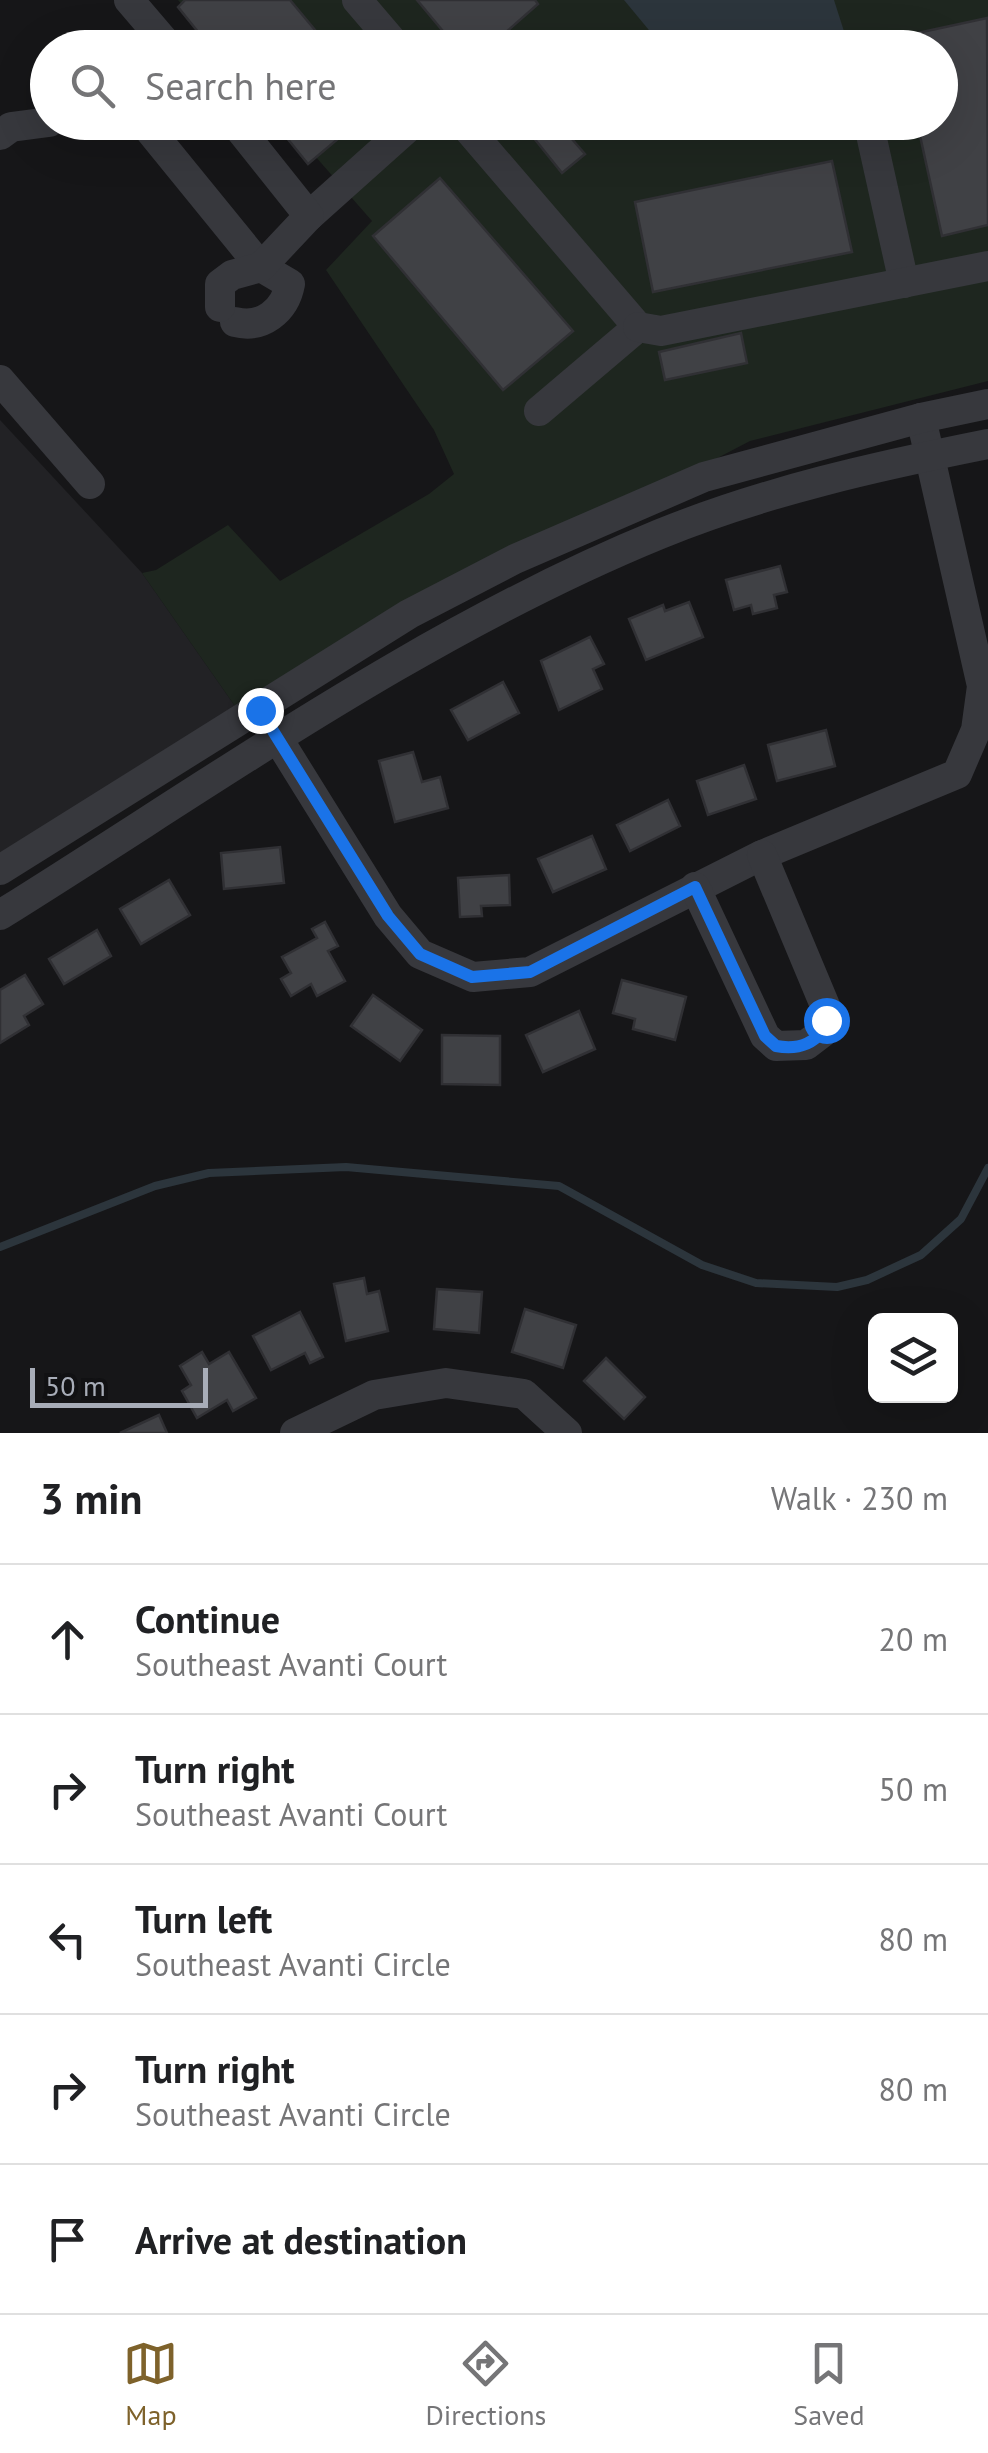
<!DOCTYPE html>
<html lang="en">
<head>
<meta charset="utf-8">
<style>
	:root { --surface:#fff; --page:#f2f2f2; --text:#202124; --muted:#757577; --line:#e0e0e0; --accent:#7e622b }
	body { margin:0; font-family:"PT Sans",sans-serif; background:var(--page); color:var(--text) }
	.controls { position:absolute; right:30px; bottom:30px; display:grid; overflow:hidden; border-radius:15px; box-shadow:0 10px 40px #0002 }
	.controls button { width:90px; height:90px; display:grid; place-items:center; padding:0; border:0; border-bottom:2px solid var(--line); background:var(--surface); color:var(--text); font:50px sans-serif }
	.scale { position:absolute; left:30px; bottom:25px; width:178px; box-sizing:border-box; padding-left:10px; border:5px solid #a8adb8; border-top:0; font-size:28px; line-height:35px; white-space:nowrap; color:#a8adb8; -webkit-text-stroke:8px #111113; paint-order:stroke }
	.stop { position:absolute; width:30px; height:30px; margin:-22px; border:8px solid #1a73e8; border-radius:50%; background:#fff }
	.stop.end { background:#1a73e8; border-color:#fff; box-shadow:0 2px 10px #0008 }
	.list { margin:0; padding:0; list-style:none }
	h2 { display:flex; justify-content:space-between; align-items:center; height:130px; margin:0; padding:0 40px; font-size:42px }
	h2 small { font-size:32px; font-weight:400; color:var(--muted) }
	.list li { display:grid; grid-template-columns:65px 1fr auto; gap:30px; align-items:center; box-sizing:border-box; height:150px; padding:0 40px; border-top:2px solid var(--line) }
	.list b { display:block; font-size:38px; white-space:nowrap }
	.list p { margin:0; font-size:32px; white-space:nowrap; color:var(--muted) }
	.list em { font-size:32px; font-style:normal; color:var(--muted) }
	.icon { flex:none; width:55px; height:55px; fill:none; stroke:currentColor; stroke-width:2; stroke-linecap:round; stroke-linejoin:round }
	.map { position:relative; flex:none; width:988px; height:1433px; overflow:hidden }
	.search { position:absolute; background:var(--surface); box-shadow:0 10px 40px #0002; left:30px; right:30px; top:30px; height:110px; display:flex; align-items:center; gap:25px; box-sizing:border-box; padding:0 35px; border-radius:55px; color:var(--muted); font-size:38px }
	.sheet { height:880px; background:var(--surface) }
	nav { display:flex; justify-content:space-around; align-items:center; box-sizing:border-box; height:140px; border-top:2px solid var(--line); background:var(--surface); font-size:28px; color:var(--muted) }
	nav a { display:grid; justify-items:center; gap:5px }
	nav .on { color:var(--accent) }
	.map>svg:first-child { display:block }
	.built { fill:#222225 }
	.green { fill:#1e261f }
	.water { fill:#2c353c }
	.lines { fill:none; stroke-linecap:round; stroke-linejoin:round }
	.stream { stroke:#2c353c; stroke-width:8 }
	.building { fill:#404145; stroke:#303034; stroke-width:2.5 }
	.minor { stroke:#37383d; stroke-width:30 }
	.route { stroke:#1a73e8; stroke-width:12 }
</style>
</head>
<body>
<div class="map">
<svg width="988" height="1433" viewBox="0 0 988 1433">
	<rect width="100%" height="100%" fill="#161618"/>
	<!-- built -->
	<polygon class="built" points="0,420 142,573 237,709 0,855"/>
	<!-- green -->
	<polygon class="green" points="178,0 988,0 988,381 750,441 237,709 142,573 156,570 228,525 280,581 429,494 454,474 434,430 326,270 372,221 286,123 940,122 940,48 220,47"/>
	<!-- water -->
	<polygon class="water" points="624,0 834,0 849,47 663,47"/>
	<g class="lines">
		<!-- stream -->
		<polyline class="stream" points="0,1247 155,1186 209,1173 346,1167 559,1186 702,1265 756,1283 837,1287 867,1280 921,1255 961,1219 988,1168"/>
	</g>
	<!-- building -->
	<g class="building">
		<polygon points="185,0 290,0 330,48 211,48 178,7"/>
		<polygon points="417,0 535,0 538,4 488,48 457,48"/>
		<polygon points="987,18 988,225 942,236 917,122 940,122 940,48 901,48 899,37"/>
		<polygon points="274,122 358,122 308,164"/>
		<polygon points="521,122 557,122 585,154 562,173"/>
		<polygon points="832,161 852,252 653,292 635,202"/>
		<polygon points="440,178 573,331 503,390 373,236"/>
		<polygon points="741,333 747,363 665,380 659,352"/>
		<polygon points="780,566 787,592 774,595 777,608 753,614 751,605 734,610 726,580"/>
		<polygon points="689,602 703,637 646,660 629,619 663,605 665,611"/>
		<polygon points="590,637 604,664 593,669 602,689 559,710 541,661"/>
		<polygon points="503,682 519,713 468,740 451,710"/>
		<polygon points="826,730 835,766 777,781 768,745"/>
		<polygon points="413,752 422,782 440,777 448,808 395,822 379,761"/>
		<polygon points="744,765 756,799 708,815 697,781"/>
		<polygon points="668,800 680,826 630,851 617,825"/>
		<polygon points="592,836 606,869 553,892 538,859"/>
		<polygon points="280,847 284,883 224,889 221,853"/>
		<polygon points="509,875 510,905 481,906 482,916 460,917 458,878"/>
		<polygon points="169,880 190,915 141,944 120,909"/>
		<polygon points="325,922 338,946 328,951 345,981 317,996 311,984 291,996 281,979 291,973 282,957 317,938 312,929"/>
		<polygon points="97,930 111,956 64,984 49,959"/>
		<polygon points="25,975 43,1004 24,1016 29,1025 0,1043 0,990"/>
		<polygon points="622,980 686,997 675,1040 633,1029 635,1019 613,1013"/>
		<polygon points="373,995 422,1030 400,1061 351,1026"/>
		<polygon points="579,1011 595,1049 543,1072 526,1035"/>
		<polygon points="442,1035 500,1036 500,1085 442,1084"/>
		<polygon points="364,1278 367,1294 379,1291 388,1331 346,1341 334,1284"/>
		<polygon points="437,1289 482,1292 479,1333 434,1329"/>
		<polygon points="525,1309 576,1325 563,1368 512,1352"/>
		<polygon points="300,1312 323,1357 310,1363 305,1353 271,1370 253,1336"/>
		<polygon points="202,1352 209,1364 229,1352 256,1398 233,1411 227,1400 197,1418 182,1391 191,1385 180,1366"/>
		<polygon points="606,1358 645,1397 624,1419 584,1381"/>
		<polygon points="159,1415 167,1433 120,1433"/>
	</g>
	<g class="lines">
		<!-- minor -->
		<g class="minor">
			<polyline points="129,0 170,48"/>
			<polyline points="357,0 398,48"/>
			<path d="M143 122 261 267 290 284C285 311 262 329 235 322"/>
			<polyline points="462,122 638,327 539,411"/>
			<polyline points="870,130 904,283"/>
			<polyline points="0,135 11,127 49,122"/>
			<polyline points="309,216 414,122"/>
			<polyline points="220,307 220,284 232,275 261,267 309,216 234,122"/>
			<polyline points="638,327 661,331 988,266"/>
			<polyline points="0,380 90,484"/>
			<polyline points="260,710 388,916 420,954 473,977 530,972 762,855 957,774 976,730 982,686 921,418"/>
			<polyline points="0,870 409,614 515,559 704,477 921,418 988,404"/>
			<polyline points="695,887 765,1036 776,1046 806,1045 823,1032 826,1008 762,855"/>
			<path d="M0 915C215 781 425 630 660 534 765 491 878 466 988 444"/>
			<polyline points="295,1433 374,1395 446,1383 524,1394 567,1433"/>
		</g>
	</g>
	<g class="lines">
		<!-- route -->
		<path class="route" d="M260 710 388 916 420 954 472 977 530 972 695 887 765 1036 776 1046C798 1050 820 1044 826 1020"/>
	</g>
</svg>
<div class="controls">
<button><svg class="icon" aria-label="layers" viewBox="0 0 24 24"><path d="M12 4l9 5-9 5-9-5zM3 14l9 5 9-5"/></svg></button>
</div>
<div class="scale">50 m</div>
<div class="stop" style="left:826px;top:1020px"></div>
<div class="stop end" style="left:260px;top:710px"></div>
<div class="search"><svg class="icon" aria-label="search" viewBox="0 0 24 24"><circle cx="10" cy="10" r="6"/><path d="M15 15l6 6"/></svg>Search here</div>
</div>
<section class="sheet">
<h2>3 min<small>Walk · 230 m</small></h2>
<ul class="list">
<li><svg class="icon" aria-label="ahead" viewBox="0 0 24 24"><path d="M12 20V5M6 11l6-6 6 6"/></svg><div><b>Continue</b><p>Southeast Avanti Court</p></div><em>20 m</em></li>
<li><svg class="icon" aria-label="right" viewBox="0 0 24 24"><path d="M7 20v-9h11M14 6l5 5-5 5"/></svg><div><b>Turn right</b><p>Southeast Avanti Court</p></div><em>50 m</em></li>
<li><svg class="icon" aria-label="left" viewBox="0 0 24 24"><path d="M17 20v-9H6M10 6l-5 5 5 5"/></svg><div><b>Turn left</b><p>Southeast Avanti Circle</p></div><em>80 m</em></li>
<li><svg class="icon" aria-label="right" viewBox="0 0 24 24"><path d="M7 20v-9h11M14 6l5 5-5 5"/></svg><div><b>Turn right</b><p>Southeast Avanti Circle</p></div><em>80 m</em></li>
<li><svg class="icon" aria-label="arrive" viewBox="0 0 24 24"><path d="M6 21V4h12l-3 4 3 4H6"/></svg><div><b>Arrive at destination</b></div></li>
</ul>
</section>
<nav>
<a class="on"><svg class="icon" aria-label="map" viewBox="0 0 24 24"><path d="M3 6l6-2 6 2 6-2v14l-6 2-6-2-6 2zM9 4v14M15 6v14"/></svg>Map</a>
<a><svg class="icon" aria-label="directions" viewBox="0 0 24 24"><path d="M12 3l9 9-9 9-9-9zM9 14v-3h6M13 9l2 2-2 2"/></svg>Directions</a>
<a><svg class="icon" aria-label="saved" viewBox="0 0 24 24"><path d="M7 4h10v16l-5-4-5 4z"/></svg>Saved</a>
</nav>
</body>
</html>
